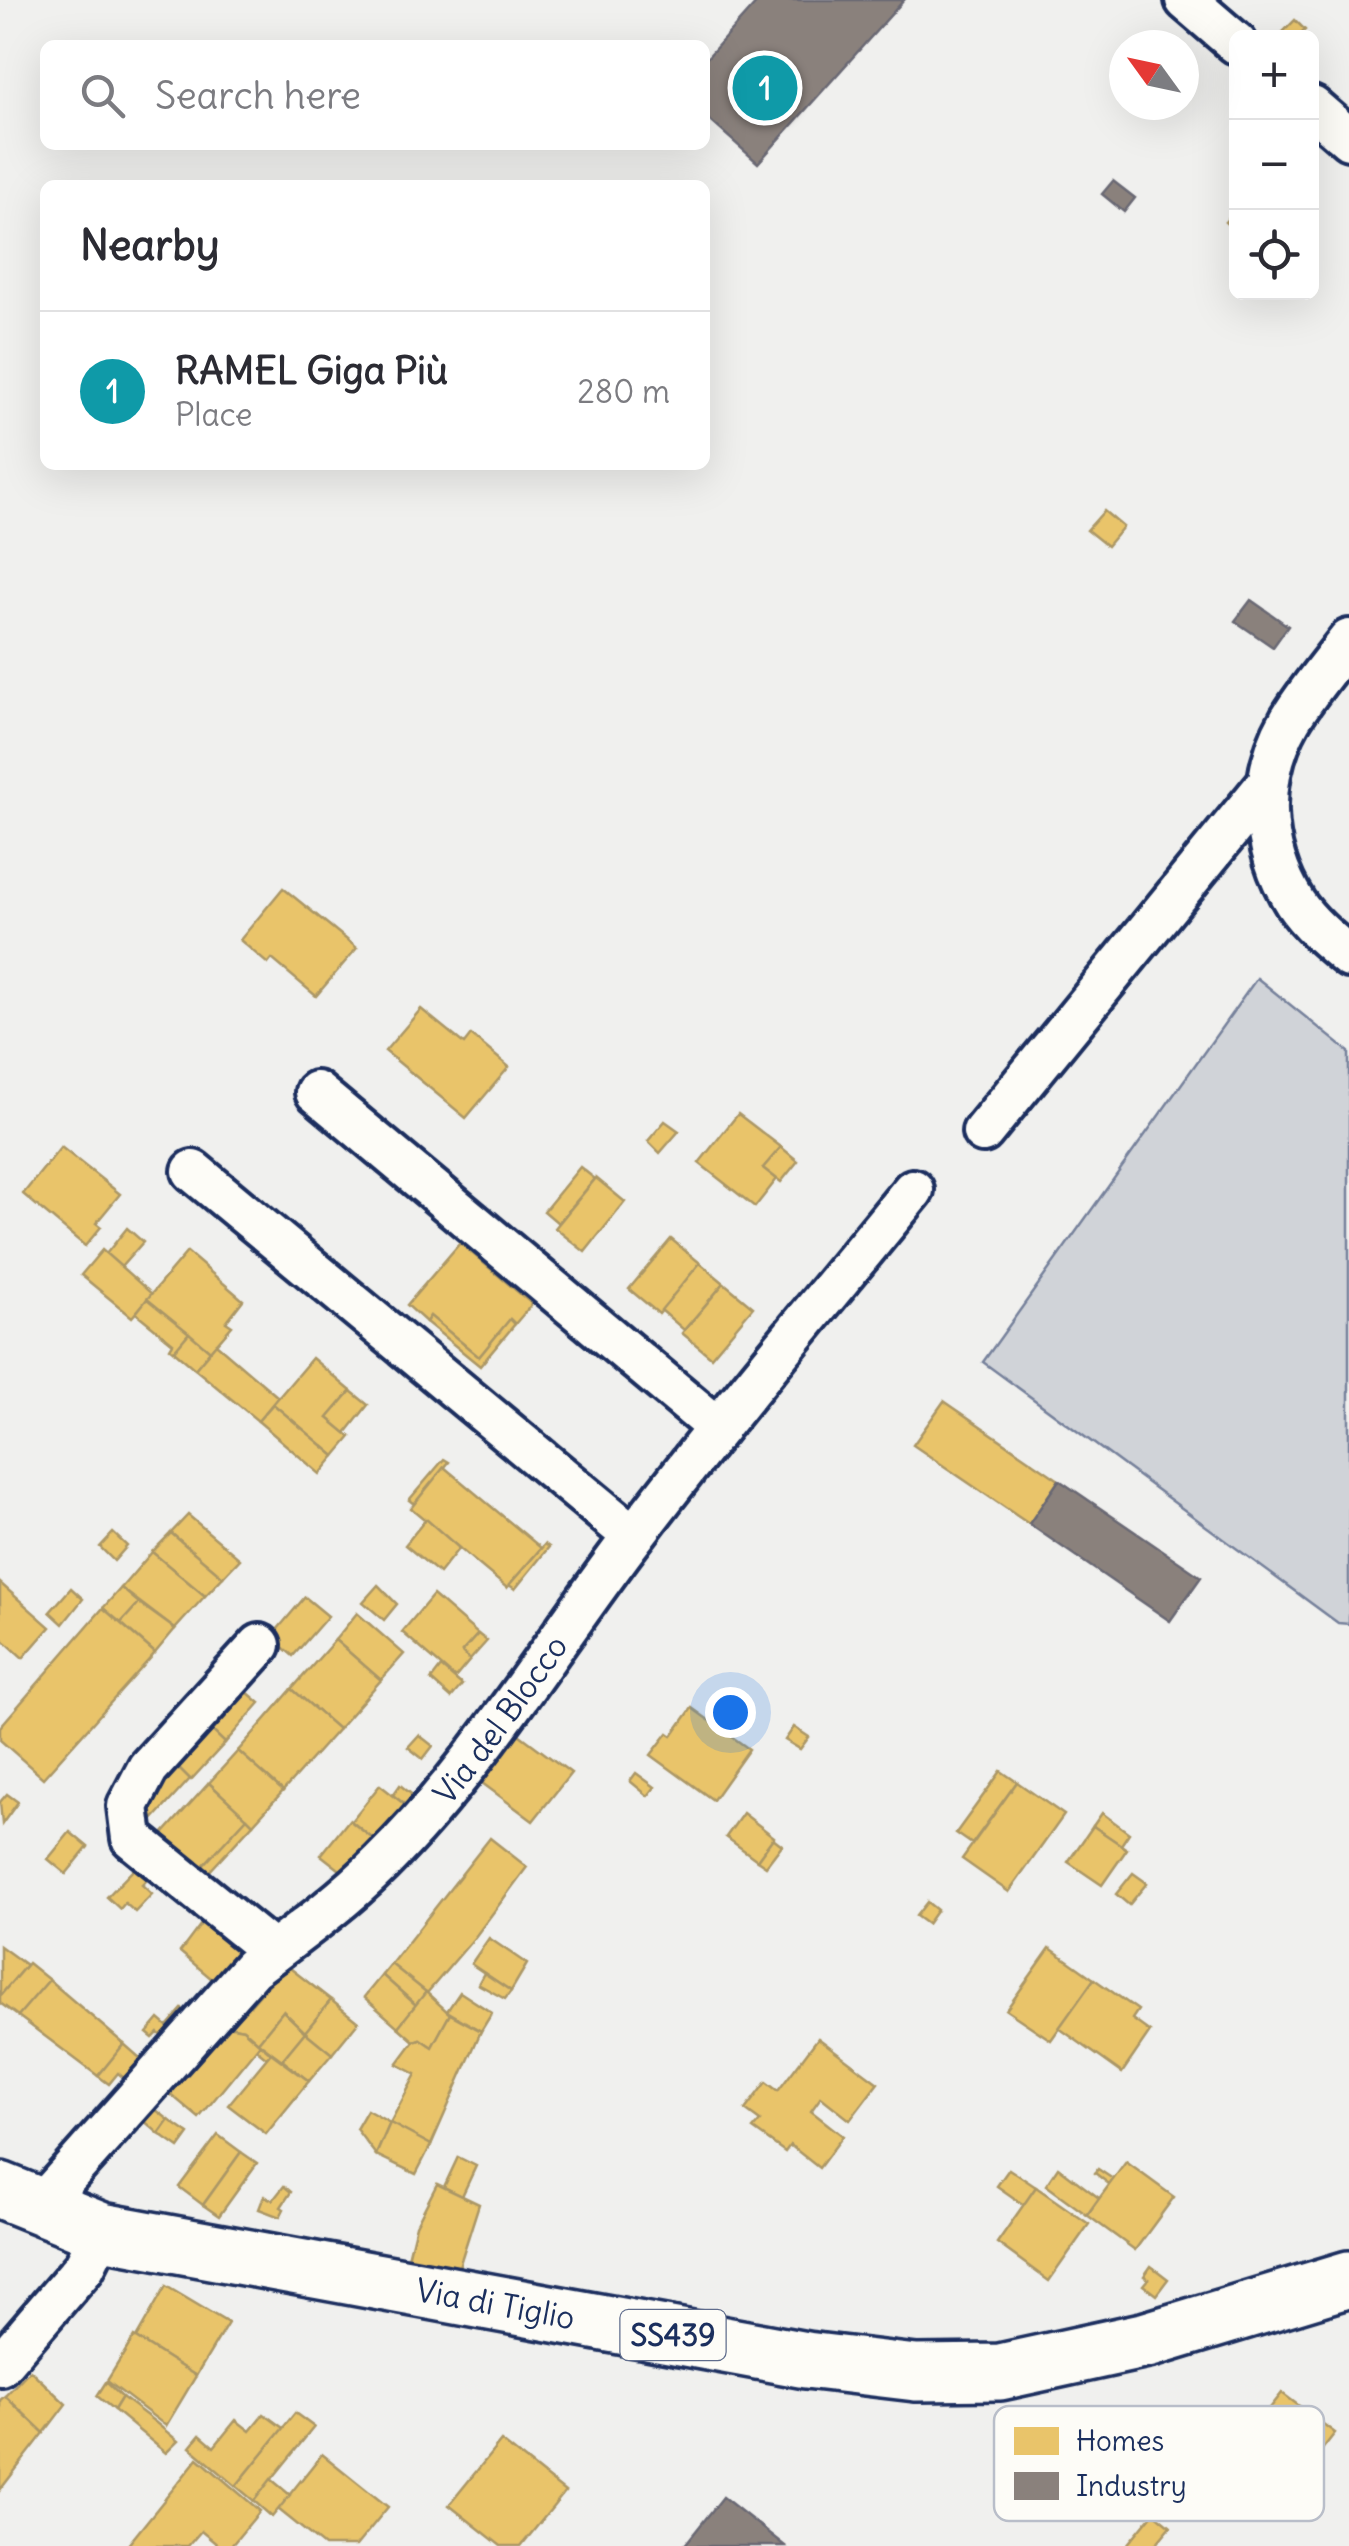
<!DOCTYPE html>
<html lang="en">
<head>
<meta charset="utf-8">
<style>
	:root { --surface:#fff; --page:#f2f2f3; --text:#2b2b33; --muted:#7c7c81; --line:#e1e1e2; --accent:#1f6fb2 }
	body { margin:0; font-family:Delius,sans-serif; background:var(--page); color:var(--text) }
	.controls { position:absolute; right:30px; top:30px; display:grid; overflow:hidden; border-radius:15px; box-shadow:0 10px 40px #0002 }
	.controls button { width:90px; height:90px; display:grid; place-items:center; padding:0; border:0; border-bottom:2px solid var(--line); background:var(--surface); color:var(--text); font:50px sans-serif }
	.compass { position:absolute; left:1109px; top:30px; width:90px; height:90px; border-radius:50%; background:var(--surface); box-shadow:0 10px 40px #0002; rotate:303deg }
	.you { position:absolute; left:730px; top:1712px; width:35px; height:35px; margin:-25px; border:8px solid #fff; border-radius:50%; background:#1a73e8; box-shadow:0 0 0 15px #1a73e833 }
	.badge { display:grid; place-items:center; width:65px; height:65px; border-radius:50%; background:var(--accent); color:#fff; font-size:32px; font-weight:700 }
	.pin { position:absolute; translate:-50% -50%; border:5px solid #fff; box-shadow:0 2px 10px #0006 }
	.list { margin:0; padding:0; list-style:none }
	h2 { display:flex; justify-content:space-between; align-items:center; height:130px; margin:0; padding:0 40px; font-size:42px }
	h2 small { font-size:32px; font-weight:400; color:var(--muted) }
	.list li { display:grid; grid-template-columns:65px 1fr auto; gap:30px; align-items:center; box-sizing:border-box; height:160px; padding:0 40px; border-top:2px solid var(--line) }
	.list b { display:block; font-size:38px; white-space:nowrap }
	.list p { margin:0; font-size:32px; white-space:nowrap; color:var(--muted) }
	.list em { font-size:32px; font-style:normal; color:var(--muted) }
	.icon { flex:none; width:55px; height:55px; fill:none; stroke:currentColor; stroke-width:2; stroke-linecap:round; stroke-linejoin:round }
	.map { position:relative; flex:none; width:1349px; height:2546px; overflow:hidden }
	.search { position:absolute; background:var(--surface); box-shadow:0 10px 40px #0002; left:40px; top:40px; width:670px; height:110px; display:flex; align-items:center; gap:25px; box-sizing:border-box; padding:0 35px; border-radius:15px; color:var(--muted); font-size:38px }
	.panel { position:absolute; background:var(--surface); box-shadow:0 10px 40px #0002; left:40px; top:180px; width:670px; height:290px; border-radius:15px }
	.map>svg:first-child { display:block }
	.pitch { fill:#d0d3d8; stroke:#76819b; stroke-width:2.5 }
	.homes { fill:#e9c46a; stroke:#ab9766; stroke-width:2.5 }
	.industry { fill:#8a817c; stroke:#696873; stroke-width:2.5 }
	.lines { fill:none; stroke-linecap:round; stroke-linejoin:round }
	.street-casing { stroke:#1b2f5e; stroke-width:48 }
	.primary-casing { stroke:#1b2f5e; stroke-width:62 }
	.street { stroke:#fdfcf7; stroke-width:40 }
	.primary { stroke:#fdfcf7; stroke-width:55 }
	.labels { text-anchor:middle; dominant-baseline:central; stroke-width:10; stroke-linejoin:round; paint-order:stroke }
	.shield { fill:#fdfcf7; stroke:#5f6c8c; stroke-width:2.5 }
	.shield-label { font-size:30px; font-weight:bold; fill:#1b2f5e }
	.street-label { font-size:32px; fill:#1b2f5e; stroke:#fdfcf7 }
	.key { fill:#fdfcf7; stroke:#b9bec9; stroke-width:2.5 }
	.key-label { font-size:28px; fill:#1b2f5e }
</style>
</head>
<body>
<div class="map">
<svg width="1349" height="2546" viewBox="0 0 1349 2546">
	<rect width="100%" height="100%" fill="#f0f0ee"/>
	<filter id="ink" filterUnits="userSpaceOnUse"><feTurbulence type="fractalNoise" baseFrequency=".01" numOctaves="2"/><feDisplacementMap in="SourceGraphic" scale="20" xChannelSelector="R" yChannelSelector="G"/><feConvolveMatrix kernelMatrix="1 2 1 2 8 2 1 2 1" color-interpolation-filters="sRGB"/></filter>
	<g filter="url(#ink)">
		<!-- pitch -->
		<polygon class="pitch" points="1257,978 1349,1052 1349,1624 1338,1623 983,1362"/>
		<!-- homes -->
		<g class="homes">
			<polygon points="1295,20 1305,30 1297,38 1283,38 1280,35"/>
			<polygon points="1236,210 1236,232 1225,222"/>
			<polygon points="1104,511 1123,527 1107,546 1087,530"/>
			<polygon points="283,888 357,948 316,996 272,959 268,964 240,940"/>
			<polygon points="421,1009 464,1044 471,1035 509,1067 466,1118 385,1051"/>
			<polygon points="738,1114 781,1147 763,1168 777,1179 755,1207 699,1163"/>
			<polygon points="665,1121 679,1131 660,1153 648,1141"/>
			<polygon points="61,1147 120,1194 96,1223 101,1227 85,1246 23,1194"/>
			<polygon points="781,1147 798,1161 781,1182 763,1168"/>
			<polygon points="580,1167 595,1179 558,1223 544,1211"/>
			<polygon points="596,1178 625,1202 585,1252 555,1228"/>
			<polygon points="127,1228 143,1242 121,1267 106,1254"/>
			<polygon points="671,1239 700,1263 659,1314 629,1289"/>
			<polygon points="460,1243 532,1304 515,1324 510,1319 479,1357 430,1316 426,1322 407,1305"/>
			<polygon points="102,1250 152,1294 132,1317 81,1275"/>
			<polygon points="187,1252 243,1300 226,1322 232,1326 210,1351 147,1299"/>
			<polygon points="700,1263 724,1283 684,1330 661,1310"/>
			<polygon points="724,1283 753,1307 711,1357 682,1333"/>
			<polygon points="147,1299 189,1333 174,1351 170,1348 173,1343 136,1313"/>
			<polygon points="430,1316 479,1357 510,1319 515,1324 480,1366 426,1322"/>
			<polygon points="189,1333 210,1351 195,1369 174,1351"/>
			<polygon points="216,1344 278,1397 258,1421 195,1369"/>
			<polygon points="312,1358 351,1391 328,1418 351,1437 335,1456 273,1404"/>
			<polygon points="351,1391 368,1405 346,1433 328,1418"/>
			<polygon points="944,1401 1059,1480 1029,1524 913,1445"/>
			<polygon points="273,1404 335,1456 320,1474 258,1421"/>
			<polygon points="444,1459 449,1462 414,1504 409,1500"/>
			<polygon points="444,1467 541,1548 507,1588 411,1508"/>
			<polygon points="188,1515 240,1559 223,1577 171,1533"/>
			<polygon points="426,1519 459,1548 439,1573 405,1545"/>
			<polygon points="113,1533 127,1546 114,1561 100,1547"/>
			<polygon points="171,1533 223,1577 205,1596 152,1552"/>
			<polygon points="545,1544 549,1547 515,1589 509,1585"/>
			<polygon points="152,1552 205,1596 175,1629 121,1588"/>
			<polygon points="0,1583 50,1627 23,1658 0,1637"/>
			<polygon points="378,1585 397,1604 384,1620 363,1602"/>
			<polygon points="71,1588 83,1599 63,1624 50,1612"/>
			<polygon points="121,1588 139,1603 121,1623 103,1608"/>
			<polygon points="433,1595 478,1634 462,1652 470,1660 455,1678 402,1632"/>
			<polygon points="305,1597 328,1616 293,1656 271,1637"/>
			<polygon points="139,1603 175,1629 155,1653 121,1623"/>
			<polygon points="103,1608 155,1653 43,1778 0,1740 0,1727"/>
			<polygon points="357,1613 404,1654 381,1680 335,1640"/>
			<polygon points="478,1634 487,1641 470,1660 462,1652"/>
			<polygon points="335,1640 381,1680 338,1729 292,1689"/>
			<polygon points="441,1667 462,1685 451,1698 431,1680"/>
			<polygon points="233,1680 260,1703 225,1743 199,1719"/>
			<polygon points="292,1689 338,1729 283,1791 238,1751"/>
			<polygon points="692,1708 749,1749 713,1800 651,1755 668,1733 672,1736"/>
			<polygon points="201,1720 225,1743 191,1780 167,1756"/>
			<polygon points="794,1727 809,1737 800,1749 785,1740"/>
			<polygon points="512,1729 571,1773 533,1821 474,1777"/>
			<polygon points="419,1735 433,1746 423,1759 408,1747"/>
			<polygon points="238,1751 283,1791 253,1824 209,1783"/>
			<polygon points="167,1756 190,1779 149,1824 136,1798"/>
			<polygon points="1001,1771 1017,1782 972,1844 956,1833"/>
			<polygon points="636,1773 655,1787 648,1796 630,1781"/>
			<polygon points="1017,1782 1064,1815 1009,1892 962,1859"/>
			<polygon points="209,1783 247,1818 201,1868 163,1834"/>
			<polygon points="380,1785 413,1811 391,1838 373,1839 351,1821"/>
			<polygon points="400,1785 420,1801 413,1811 393,1795"/>
			<polygon points="7,1794 18,1802 2,1824 0,1802"/>
			<polygon points="743,1813 774,1837 757,1860 726,1837"/>
			<polygon points="1102,1813 1129,1833 1121,1845 1093,1826"/>
			<polygon points="247,1818 253,1824 207,1874 201,1868"/>
			<polygon points="349,1820 373,1839 344,1873 321,1855"/>
			<polygon points="1093,1826 1127,1849 1102,1885 1068,1862"/>
			<polygon points="70,1832 88,1847 66,1874 48,1859"/>
			<polygon points="490,1838 527,1867 475,1937 427,1993 391,1964"/>
			<polygon points="773,1838 782,1845 766,1866 757,1860"/>
			<polygon points="139,1864 152,1875 142,1885 152,1894 135,1912 125,1903 120,1909 107,1897"/>
			<polygon points="1133,1873 1147,1883 1129,1905 1116,1894"/>
			<polygon points="927,1902 937,1910 927,1924 916,1916"/>
			<polygon points="204,1920 243,1953 219,1985 180,1952"/>
			<polygon points="489,1938 527,1964 511,1991 471,1964"/>
			<polygon points="0,1946 26,1965 0,1996"/>
			<polygon points="1050,1948 1094,1979 1051,2040 1006,2010"/>
			<polygon points="28,1963 49,1980 18,2016 0,2003 0,1996"/>
			<polygon points="391,1964 426,1992 416,2005 382,1975"/>
			<polygon points="286,1965 331,2000 305,2032 283,2011 258,2042 243,2029 222,2025 242,2000 250,2006"/>
			<polygon points="484,1973 511,1991 505,1999 478,1984"/>
			<polygon points="382,1975 416,2005 398,2027 364,1997"/>
			<polygon points="1094,1979 1138,2010 1132,2019 1150,2032 1122,2073 1059,2028"/>
			<polygon points="49,1980 124,2044 98,2076 18,2016"/>
			<polygon points="426,1992 450,2014 432,2047 420,2039 414,2041 398,2027"/>
			<polygon points="460,1992 492,2013 481,2031 447,2011"/>
			<polygon points="331,2000 358,2022 332,2054 305,2032"/>
			<polygon points="182,2009 191,2016 164,2038 158,2033 153,2038 147,2033 159,2019 167,2026"/>
			<polygon points="283,2011 305,2032 282,2060 258,2042"/>
			<polygon points="450,2014 481,2031 431,2145 390,2123 416,2074 397,2064 414,2041 420,2039 432,2047"/>
			<polygon points="222,2025 243,2029 260,2044 199,2118 163,2088"/>
			<polygon points="305,2032 332,2054 309,2081 282,2060"/>
			<polygon points="818,2038 878,2083 850,2120 821,2097 811,2111 843,2136 819,2168 790,2145 785,2152 753,2129 760,2121 745,2110 766,2082 778,2091"/>
			<polygon points="124,2044 148,2065 131,2084 118,2073 109,2084 98,2076"/>
			<polygon points="260,2044 271,2053 267,2058 256,2049"/>
			<polygon points="271,2053 309,2081 266,2134 228,2105"/>
			<polygon points="151,2106 169,2120 159,2134 141,2118"/>
			<polygon points="367,2110 390,2123 376,2155 356,2129"/>
			<polygon points="169,2120 189,2134 179,2148 159,2134"/>
			<polygon points="390,2123 431,2145 416,2174 376,2155"/>
			<polygon points="218,2135 241,2152 203,2205 179,2187"/>
			<polygon points="241,2152 257,2163 219,2216 203,2205"/>
			<polygon points="458,2157 476,2166 462,2196 444,2187"/>
			<polygon points="1126,2162 1174,2197 1135,2250 1087,2215"/>
			<polygon points="1058,2167 1099,2198 1087,2215 1046,2185"/>
			<polygon points="1009,2169 1036,2187 1024,2205 997,2186"/>
			<polygon points="1098,2169 1113,2179 1109,2184 1095,2173"/>
			<polygon points="437,2184 479,2204 456,2276 406,2266 416,2225"/>
			<polygon points="284,2186 291,2192 281,2207 284,2209 280,2217 259,2209 264,2196 273,2200"/>
			<polygon points="1036,2187 1089,2224 1049,2281 997,2243"/>
			<polygon points="1151,2266 1168,2279 1156,2295 1143,2285 1148,2279 1144,2276"/>
			<polygon points="166,2286 228,2323 196,2376 136,2338"/>
			<polygon points="134,2337 196,2376 166,2426 107,2381"/>
			<polygon points="30,2370 66,2404 44,2433 5,2396"/>
			<polygon points="106,2382 122,2397 114,2410 97,2396"/>
			<polygon points="1282,2393 1335,2433 1292,2488 1249,2454 1273,2424 1263,2417"/>
			<polygon points="5,2396 44,2433 0,2490 0,2400"/>
			<polygon points="122,2397 155,2422 178,2441 166,2453 114,2410"/>
			<polygon points="295,2413 314,2427 254,2501 236,2486"/>
			<polygon points="264,2414 283,2428 236,2486 190,2447 200,2435 214,2447 236,2420 250,2431"/>
			<polygon points="501,2441 565,2492 521,2546 501,2546 449,2505"/>
			<polygon points="322,2454 388,2507 356,2546 324,2546 278,2509"/>
			<polygon points="198,2458 260,2511 231,2546 219,2546 201,2531 188,2546 127,2546"/>
			<polygon points="271,2479 290,2495 272,2517 254,2501"/>
			<polygon points="1154,2512 1171,2526 1156,2544 1158,2546 1126,2546"/>
		</g>
		<!-- industry -->
		<g class="industry">
			<polygon points="759,0 904,0 758,163 705,116 705,60"/>
			<polygon points="1113,181 1135,198 1124,212 1102,194"/>
			<polygon points="1251,600 1288,626 1273,647 1235,621"/>
			<polygon points="1059,1480 1201,1577 1170,1621 1029,1524"/>
			<polygon points="723,2497 785,2546 684,2546"/>
		</g>
		<g class="lines">
			<!-- street casing -->
			<g class="street-casing">
				<g id="street">
					<polyline points="1186,0 1236,43"/>
					<polyline points="1312,107 1349,139"/>
					<path d="M1349 640C1329 666 1307 692 1290 720 1257 778 1260 847 1295 903 1309 924 1330 941 1349 957"/>
					<polyline points="316,1092 718,1428"/>
					<polyline points="983,1132 1268,783"/>
					<polyline points="193,1171 633,1536"/>
					<polyline points="260,1645 148,1768 128,1806 132,1838 273,1952"/>
					<path id="s1" d="M40 2206 252 1968C296 1935 342 1902 381 1863 480 1765 552 1642 636 1533 725 1416 820 1304 913 1190"/>
					<polyline points="0,2365 84,2267 102,2231"/>
				</g>
			</g>
			<!-- primary casing -->
			<g class="primary-casing">
				<g id="primary">
					<path id="s2" d="M0 2190 102 2231 806 2360 916 2373 1000 2372 1147 2340 1349 2279"/>
				</g>
			</g>
			<!-- street -->
			<use href="#street" class="street"/>
			<!-- primary -->
			<use href="#primary" class="primary"/>
		</g>
	</g>
	<g class="labels">
		<!-- shield labels -->
		<rect class="shield" x="620.5" y="2310" width="105" height="50" rx="8"/>
		<g class="shield-label">
			<text x="673" y="2335">SS439</text>
		</g>
		<!-- street labels -->
		<g class="street-label">
			<text stroke="none"><textPath href="#s1" startOffset="672">Via del Blocco</textPath></text>
			<text stroke="none"><textPath href="#s2" startOffset="510">Via di Tiglio</textPath></text>
		</g>
	</g>
	<!-- legend -->
	<rect x="994" y="2406" width="330" height="115" rx="15" class="key"/>
	<rect x="1014" y="2427" width="45" height="28" fill="#e9c46a"/>
	<rect x="1014" y="2472" width="45" height="28" fill="#8a817c"/>
	<g class="key-label">
		<text x="1076" y="2451">Homes</text>
		<text x="1076" y="2496">Industry</text>
	</g>
</svg>
<div class="controls">
<button>+</button>
<button>−</button>
<button><svg class="icon" aria-label="locate" viewBox="0 0 24 24"><circle cx="12" cy="12" r="6"/><path d="M12 2v4M12 18v4M2 12h4M18 12h4"/></svg></button>
</div>
<svg class="compass" viewBox="-18 -18 36 36"><path d="M0-13l5 13h-10z" fill="#e53935"/><path d="M0 13l5-13h-10z" fill="#7c7c81"/></svg>
<div class="you"></div>
<div class="pin badge" style="left:765px;top:88px;background:#0f9aa8">1</div>
<div class="search"><svg class="icon" aria-label="search" viewBox="0 0 24 24"><circle cx="10" cy="10" r="6"/><path d="M15 15l6 6"/></svg>Search here</div>
<section class="panel">
<h2>Nearby<small></small></h2>
<ul class="list">
<li><span class="badge" style="background:#0f9aa8">1</span><div><b>RAMEL Giga Più</b><p>Place</p></div><em>280 m</em></li>
</ul>
</section>
</div>
</body>
</html>
